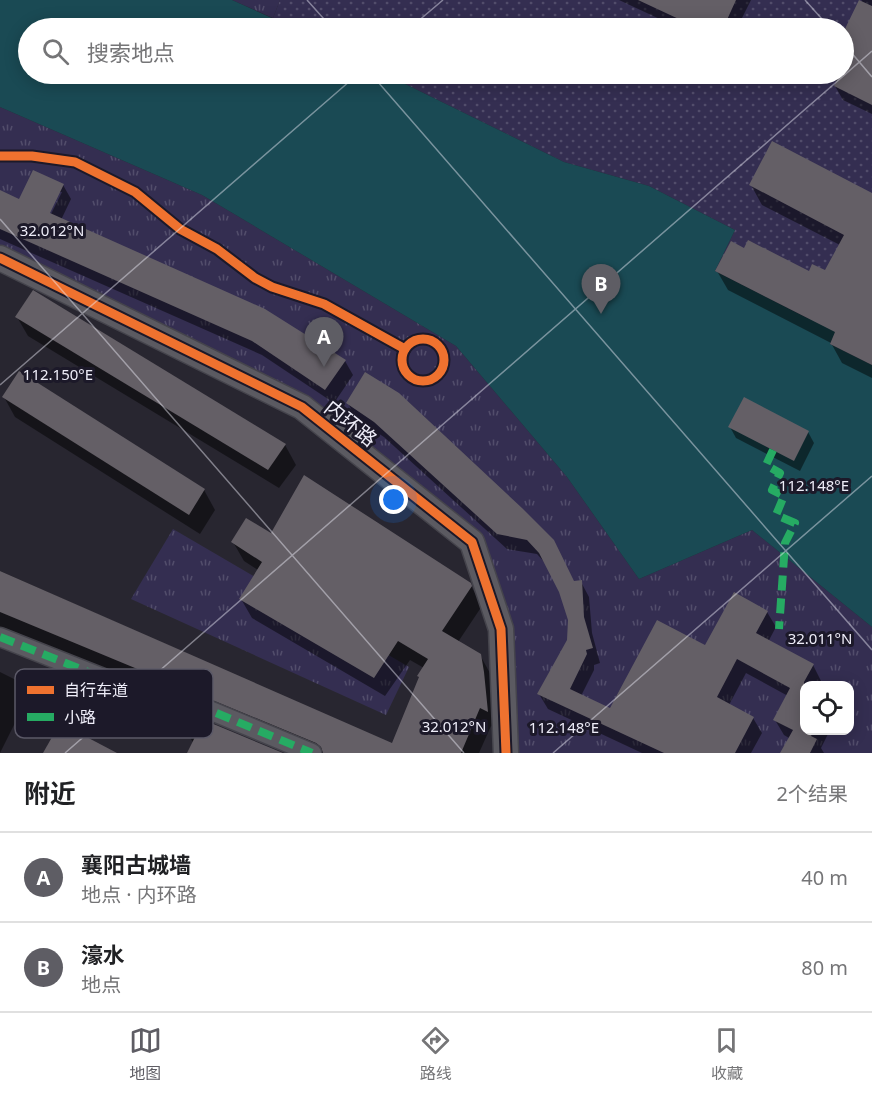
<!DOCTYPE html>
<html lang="zh">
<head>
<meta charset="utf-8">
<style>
	:root { --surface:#fff; --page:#f6f6f6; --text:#202124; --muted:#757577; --line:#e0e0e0; --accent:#5e5d64 }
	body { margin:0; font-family:"Noto Sans","Noto Sans SC",sans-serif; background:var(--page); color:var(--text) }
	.controls { position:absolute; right:18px; bottom:18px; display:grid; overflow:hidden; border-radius:12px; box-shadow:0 3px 15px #0003 }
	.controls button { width:54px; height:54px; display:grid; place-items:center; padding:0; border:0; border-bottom:2px solid var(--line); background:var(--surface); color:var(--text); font:30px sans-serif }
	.you { position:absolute; left:394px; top:500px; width:21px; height:21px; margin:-15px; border:4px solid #fff; border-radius:50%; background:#1a73e8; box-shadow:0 0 0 9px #1a73e833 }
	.badge { display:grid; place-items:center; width:39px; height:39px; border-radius:50%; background:var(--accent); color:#fff; font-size:20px; font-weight:700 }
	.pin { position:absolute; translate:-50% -50px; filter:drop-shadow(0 2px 3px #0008) }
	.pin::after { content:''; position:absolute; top:32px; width:21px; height:18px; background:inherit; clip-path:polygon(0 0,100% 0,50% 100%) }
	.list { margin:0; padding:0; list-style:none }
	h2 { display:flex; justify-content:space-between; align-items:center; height:78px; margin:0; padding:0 24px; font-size:26px }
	h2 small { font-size:20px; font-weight:400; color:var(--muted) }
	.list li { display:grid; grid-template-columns:39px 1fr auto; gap:18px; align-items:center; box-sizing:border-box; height:90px; padding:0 24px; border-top:2px solid var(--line) }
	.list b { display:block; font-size:22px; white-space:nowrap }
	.list p { margin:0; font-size:20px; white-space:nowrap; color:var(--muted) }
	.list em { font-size:20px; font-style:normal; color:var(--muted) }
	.icon { flex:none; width:33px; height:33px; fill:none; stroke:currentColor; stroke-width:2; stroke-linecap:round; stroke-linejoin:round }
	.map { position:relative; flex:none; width:872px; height:753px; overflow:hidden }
	.search { position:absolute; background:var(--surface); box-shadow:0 3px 15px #0003; left:18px; right:18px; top:18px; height:66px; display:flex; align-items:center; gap:15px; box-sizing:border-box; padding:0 21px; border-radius:33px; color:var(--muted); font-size:22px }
	.sheet { height:258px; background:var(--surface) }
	nav { display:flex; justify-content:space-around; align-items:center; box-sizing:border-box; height:84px; border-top:2px solid var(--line); background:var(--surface); font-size:16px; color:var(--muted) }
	nav a { display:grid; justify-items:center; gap:3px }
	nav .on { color:var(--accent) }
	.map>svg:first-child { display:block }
	.grass { fill:url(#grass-dots) }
	.park { fill:url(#park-tufts); fill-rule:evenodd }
	.water { fill:#1a4a54 }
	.shadow { fill:#0007; fill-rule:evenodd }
	.building { fill:#645f66 }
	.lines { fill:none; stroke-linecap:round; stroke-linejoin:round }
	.street-casing { stroke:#45444c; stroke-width:21 }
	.secondary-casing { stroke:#45444c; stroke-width:27 }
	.street { stroke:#5b5a61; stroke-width:18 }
	.secondary { stroke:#5b5a61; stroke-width:24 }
	.quiet { stroke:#26ab63; stroke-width:8; stroke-dasharray:15 8; stroke-linecap:butt }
	.cycleway-casing { stroke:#1c1929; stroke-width:13 }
	.cycleway { stroke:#ef722f; stroke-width:9 }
	.ticks { fill:none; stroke:#eeedf8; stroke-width:1.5; stroke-opacity:0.45 }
	.labels { text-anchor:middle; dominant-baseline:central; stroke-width:6; stroke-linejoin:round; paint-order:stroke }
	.street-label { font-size:20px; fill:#eeedf8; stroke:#1c1929 }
	.key { fill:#1c1929; stroke:#5b5967; stroke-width:1.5 }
	.key-label { font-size:16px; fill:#eeedf8 }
	.ticks-label { font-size:15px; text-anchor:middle; fill:#eeedf8; stroke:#1c1929; stroke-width:6; stroke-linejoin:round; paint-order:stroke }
</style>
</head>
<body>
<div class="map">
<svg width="872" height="753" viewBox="0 0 872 753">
	<defs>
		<pattern id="grass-dots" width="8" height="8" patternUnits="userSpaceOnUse" patternTransform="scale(1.5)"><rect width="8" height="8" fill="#342e51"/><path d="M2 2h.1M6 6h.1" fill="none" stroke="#524d6b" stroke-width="1.8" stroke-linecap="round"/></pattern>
		<pattern id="park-tufts" width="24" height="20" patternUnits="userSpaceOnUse" patternTransform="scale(1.5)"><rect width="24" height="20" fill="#342e51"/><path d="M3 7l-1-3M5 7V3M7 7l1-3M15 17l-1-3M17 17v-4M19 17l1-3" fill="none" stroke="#524d6b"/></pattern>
	</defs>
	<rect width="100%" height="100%" fill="#282630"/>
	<!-- grass -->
	<polygon class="grass" points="280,0 872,0 872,365 830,344 839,325 807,318 715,271 735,230 649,186 564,162 385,74 844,74 844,28 294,28 273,18"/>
	<!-- park -->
	<g class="park">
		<polygon points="232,0 280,0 273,18"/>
		<path d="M0 107 202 195 456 346 567 477 639 579 752 530 872 627V753H506L501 629 471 542 302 407 0 258ZM804 686H850V730H804Z"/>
		<polygon points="173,529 409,667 386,715 131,599"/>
	</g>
	<!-- water -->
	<polygon class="water" points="0,0 232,0 294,28 28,28 28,74 385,74 564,162 649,186 735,230 715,271 807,318 839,324 830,344 872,365 872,627 752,530 639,579 567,477 456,346 202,195 0,107"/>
	<!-- shadow -->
	<g class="shadow">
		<polygon points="619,0 751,0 737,28 679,28"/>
		<polygon points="862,0 872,0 872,114 843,100 835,86 837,83 832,74 844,74 844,38"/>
		<path d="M63 185 71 199 61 220 264 310 345 361 353 375 334 403 262 355 0 239V192L20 201ZM59 192H62L48 220 45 219Z"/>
		<polygon points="751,185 872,195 872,378 842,363 831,343 728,290 717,271 745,250 809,273 826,272 840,245 762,205"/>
		<polygon points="17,317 285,445 296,465 279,488 28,336"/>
		<polygon points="365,374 574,582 581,582 589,597 592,633 600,663 594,665 594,670 581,696 610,710 706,647 767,612 776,627 768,642 813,665 821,681 819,686 804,686 804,730 830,730 821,748 824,753 781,753 789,738 784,735 775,720 788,696 746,673 729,705 753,718 762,733 751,753 642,753 548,709 539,694 568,640 569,620 560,591 547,565 537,554 507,549 384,437 356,419 348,403"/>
		<polygon points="4,397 204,490 215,510 200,534 15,417"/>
		<polygon points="730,427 808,432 814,443 800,471 736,438"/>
		<polygon points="271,535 470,584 482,606 458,642 480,655 491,675 498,729 491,726 479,753 308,753 5,628 4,630 0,629 0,571 393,745 424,668 410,660 385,696 252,618 241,599 258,570 244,561 233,542"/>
		<polygon points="0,672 16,680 27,699 0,753"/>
		<polygon points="188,734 280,753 189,753 194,744"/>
	</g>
	<!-- building -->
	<g class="building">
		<polygon points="638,0 736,0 726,22 717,18 712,28 698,28"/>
		<polygon points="859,0 872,6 872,105 834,86 840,74 843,74 843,33"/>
		<polygon points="772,141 872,193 872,365 830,344 835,332 715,271 731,241 744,248 748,240 809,271 812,264 825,270 844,235 749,185"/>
		<polygon points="33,170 64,184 50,213 265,309 346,360 325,390 252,341 0,229 0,190 19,199"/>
		<polygon points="33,290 286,444 268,470 15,317"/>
		<polygon points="19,371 205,489 189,515 2,397"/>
		<polygon points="365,372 399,393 522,508 554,540 574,581 582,580 584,617 593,648 586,650 587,654 570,689 610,708 657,620 705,645 734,592 768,611 756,633 814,664 804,682 804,730 814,730 811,736 817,739 810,753 780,753 793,730 773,720 790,688 737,659 717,697 754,717 735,753 664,753 537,694 567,640 568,620 559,592 539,553 527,540 497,534 374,422 346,403"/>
		<polygon points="744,397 809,431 794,461 728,427"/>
		<polygon points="304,475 471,583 472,586 442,631 481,654 484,672 488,712 480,708 461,753 323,753 321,747 316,743 0,612 0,571 392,743 419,677 417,676 428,659 398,641 374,678 239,599 262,562 231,542 246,518 271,533"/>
		<polygon points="194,717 199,718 283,753 187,753 195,737 186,734"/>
		<polygon points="60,723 117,753 43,753"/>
	</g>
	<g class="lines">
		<!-- street casing -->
		<g class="street-casing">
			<polyline id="street" points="0,637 154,698 202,707 312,753"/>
		</g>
		<!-- secondary casing -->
		<g class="secondary-casing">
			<polyline id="secondary" points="0,258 302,407 472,542 501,629 506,753"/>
		</g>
		<!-- street -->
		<use href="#street" class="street"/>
		<!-- secondary -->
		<use href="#secondary" class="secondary"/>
		<!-- quiet -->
		<g class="quiet">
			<polyline points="773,450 766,465 780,473 772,490 784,496 776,515 795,523 785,543 779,629"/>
			<polyline points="0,637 154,698 202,707 312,753"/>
		</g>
		<!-- cycleway casing -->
		<g class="cycleway-casing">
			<g id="cycleway">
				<polyline points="0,156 32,156 75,162 135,192 180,229 217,249 255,278 272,287 324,304 405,349"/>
				<polyline points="0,258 302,407 472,542 501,629 506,753"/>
				<circle cx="423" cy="360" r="21"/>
			</g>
		</g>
		<!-- cycleway -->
		<use href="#cycleway" class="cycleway"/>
	</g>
	<!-- ticks -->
	<path class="ticks" d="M307 0 332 28M805 0 830 28M410 28 443 0M844 44 872 77M371 74 872 650M0 219 464 753M0 385 358 74M65 753 872 51M553 753 872 476"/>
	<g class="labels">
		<!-- street labels -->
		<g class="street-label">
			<text transform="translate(351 423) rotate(39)">内环路</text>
		</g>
	</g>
	<!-- legend -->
	<rect x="15" y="669" width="198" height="69" rx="9" class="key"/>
	<rect x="27" y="686" width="27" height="8" fill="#ef722f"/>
	<rect x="27" y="713" width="27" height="8" fill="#26ab63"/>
	<g class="key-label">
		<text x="64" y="696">自行车道</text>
		<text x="64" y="723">小路</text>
	</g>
	<g class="ticks-label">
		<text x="52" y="236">32.012°N</text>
		<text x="58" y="380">112.150°E</text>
		<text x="814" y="491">112.148°E</text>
		<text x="820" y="644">32.011°N</text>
		<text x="454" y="732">32.012°N</text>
		<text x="564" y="733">112.148°E</text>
	</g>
</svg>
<div class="controls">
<button><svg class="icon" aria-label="locate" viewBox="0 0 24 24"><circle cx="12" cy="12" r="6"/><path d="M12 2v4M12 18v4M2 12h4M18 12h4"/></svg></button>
</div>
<div class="you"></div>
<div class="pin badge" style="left:324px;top:367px">A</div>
<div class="pin badge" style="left:601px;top:314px">B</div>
<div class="search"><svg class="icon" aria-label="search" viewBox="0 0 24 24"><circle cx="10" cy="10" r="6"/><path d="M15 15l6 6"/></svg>搜索地点</div>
</div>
<section class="sheet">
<h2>附近<small>2个结果</small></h2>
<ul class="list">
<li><span class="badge">A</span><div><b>襄阳古城墙</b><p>地点 · 内环路</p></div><em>40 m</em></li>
<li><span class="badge">B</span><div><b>濠水</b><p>地点</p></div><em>80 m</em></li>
</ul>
</section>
<nav>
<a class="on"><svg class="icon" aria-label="map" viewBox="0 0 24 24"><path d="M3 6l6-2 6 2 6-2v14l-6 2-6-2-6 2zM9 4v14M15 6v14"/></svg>地图</a>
<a><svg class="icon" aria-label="directions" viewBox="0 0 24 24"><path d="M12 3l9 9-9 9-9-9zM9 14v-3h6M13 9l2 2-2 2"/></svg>路线</a>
<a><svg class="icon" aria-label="saved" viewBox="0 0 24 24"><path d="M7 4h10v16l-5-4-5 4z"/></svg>收藏</a>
</nav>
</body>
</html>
